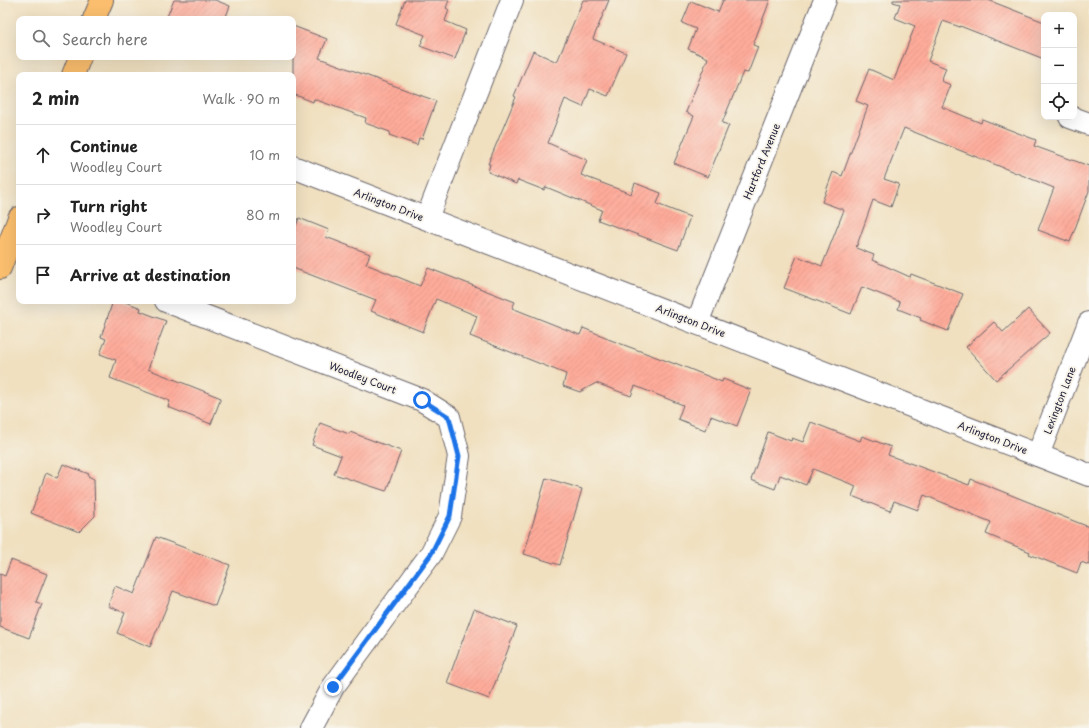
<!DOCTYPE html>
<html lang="en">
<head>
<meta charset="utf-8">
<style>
	:root { --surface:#fff; --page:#f2f2f2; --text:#222; --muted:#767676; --line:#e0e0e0 }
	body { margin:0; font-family:"Playpen Sans",sans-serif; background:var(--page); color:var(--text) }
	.controls { position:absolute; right:12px; top:12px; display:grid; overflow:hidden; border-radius:8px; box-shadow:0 4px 16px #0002 }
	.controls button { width:36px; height:36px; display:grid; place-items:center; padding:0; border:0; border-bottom:1px solid var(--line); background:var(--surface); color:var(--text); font:20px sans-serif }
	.stop { position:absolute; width:12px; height:12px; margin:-9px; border:3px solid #1a73e8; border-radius:50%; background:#fff }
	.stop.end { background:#1a73e8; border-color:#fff; box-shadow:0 1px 4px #0008 }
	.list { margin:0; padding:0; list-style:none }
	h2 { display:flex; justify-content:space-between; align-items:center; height:52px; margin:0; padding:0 16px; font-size:17px }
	h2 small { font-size:13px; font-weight:400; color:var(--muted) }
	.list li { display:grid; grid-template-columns:26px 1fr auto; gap:12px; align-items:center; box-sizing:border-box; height:60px; padding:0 16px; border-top:1px solid var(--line) }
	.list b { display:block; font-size:15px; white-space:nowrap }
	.list p { margin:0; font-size:13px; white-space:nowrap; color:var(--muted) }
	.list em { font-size:13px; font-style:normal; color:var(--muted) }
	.icon { flex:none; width:22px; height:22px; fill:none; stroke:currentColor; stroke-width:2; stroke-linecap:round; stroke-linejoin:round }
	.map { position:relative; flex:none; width:1089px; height:728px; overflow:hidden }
	.search { position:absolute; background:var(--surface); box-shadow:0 4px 16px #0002; left:16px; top:16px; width:280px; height:44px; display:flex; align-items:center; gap:10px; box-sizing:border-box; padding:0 14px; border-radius:8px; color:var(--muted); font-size:15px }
	.panel { position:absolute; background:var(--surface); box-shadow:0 4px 16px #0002; left:16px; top:72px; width:280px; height:232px; border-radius:8px }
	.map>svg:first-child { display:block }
	.building { fill:url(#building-hatch) }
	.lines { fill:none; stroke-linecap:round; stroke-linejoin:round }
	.minor-casing { stroke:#6a646a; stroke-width:24 }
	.major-casing { stroke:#6a646a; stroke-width:24 }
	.minor { stroke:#fff; stroke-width:22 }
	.major { stroke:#fabe6e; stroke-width:22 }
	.route { stroke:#1a73e8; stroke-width:5 }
	.labels { text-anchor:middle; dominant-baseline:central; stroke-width:3.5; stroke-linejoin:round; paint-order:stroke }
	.street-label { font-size:10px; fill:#22223b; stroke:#f7f3e8 }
</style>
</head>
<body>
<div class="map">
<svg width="1089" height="728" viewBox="0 0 1089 728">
	<defs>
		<pattern id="building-hatch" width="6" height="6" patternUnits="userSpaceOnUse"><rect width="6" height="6" fill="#feab9a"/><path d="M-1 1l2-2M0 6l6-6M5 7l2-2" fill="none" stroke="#d99386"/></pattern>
	</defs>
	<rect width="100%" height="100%" fill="#f7f3e8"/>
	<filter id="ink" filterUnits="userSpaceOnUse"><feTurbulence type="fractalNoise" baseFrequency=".025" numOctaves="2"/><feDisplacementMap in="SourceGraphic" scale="8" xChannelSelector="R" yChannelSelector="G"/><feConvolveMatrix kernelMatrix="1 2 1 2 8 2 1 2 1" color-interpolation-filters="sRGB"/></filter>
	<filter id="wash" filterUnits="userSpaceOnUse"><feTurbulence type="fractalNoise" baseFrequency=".012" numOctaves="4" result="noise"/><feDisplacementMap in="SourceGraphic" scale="16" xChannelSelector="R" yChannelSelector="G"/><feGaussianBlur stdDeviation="0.9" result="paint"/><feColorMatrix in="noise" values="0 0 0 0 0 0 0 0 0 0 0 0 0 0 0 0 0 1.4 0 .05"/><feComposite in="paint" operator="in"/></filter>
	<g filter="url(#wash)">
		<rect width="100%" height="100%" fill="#f0e0c0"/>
		<g id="blocks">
			<!-- building -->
			<g class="building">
				<polygon points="174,0 215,0 230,6 225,19 166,19"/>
				<polygon points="405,0 449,0 446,8 449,10 445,21 466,30 455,59 420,46 425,35 396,24"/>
				<polygon points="583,0 609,0 593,39 626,53 608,96 590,89 583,107 565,99 548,143 587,160 581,175 631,194 635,183 661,193 657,204 690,217 678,250 598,220 602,210 546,187 544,190 518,180 516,184 488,172 490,164 488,164 516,97 514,96 533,51 557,62"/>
				<polygon points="723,0 770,0 753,45 758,47 748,73 743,72 722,123 729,125 708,177 674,163 694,116 686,112 708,58 688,49 696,29 682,23 691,1 718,12"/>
				<polygon points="893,0 988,0 1044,22 1044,59 960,26 960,27 943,21 928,61 946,68 941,81 951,85 942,107 981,123 982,119 1036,140 1034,146 1089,166 1089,191 1070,242 1038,230 1054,188 904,128 884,179 899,184 891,207 873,200 856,248 874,255 872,260 910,277 911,274 963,294 948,331 920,320 921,318 898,309 900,302 862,287 851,314 784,288 797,256 822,266 844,210 822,202 833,172 842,176 868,106 856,101 869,69 894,80 915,26 895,18 900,4 893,2"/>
				<polygon points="293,26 327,39 319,58 436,101 422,139 419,138 417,145 389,135 390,132 365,123 366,118 314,99 313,102 293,94"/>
				<polygon points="299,218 329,230 326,237 370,254 366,264 420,286 428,268 515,302 512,308 580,335 583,328 608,338 608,339 675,364 675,363 722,382 723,379 751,390 737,426 711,416 705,430 678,419 683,405 635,386 631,396 596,383 580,392 563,386 566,374 470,336 477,316 436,299 423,332 371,311 376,300 293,268 293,234"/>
				<polygon points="113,301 123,301 141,308 140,311 166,321 148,369 221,398 211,424 168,407 170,401 110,378 116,360 100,354 106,339 101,337"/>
				<polygon points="1028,309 1050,333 996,380 966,347 994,322 1003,332"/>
				<polygon points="811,422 860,441 862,436 891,447 888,455 969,485 971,479 1036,505 1036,506 1089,527 1089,565 1081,562 1077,573 1029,554 1030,552 986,534 991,522 924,495 918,510 894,501 890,511 852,496 856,486 813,469 806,485 780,475 775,489 751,480 768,432 791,441 792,438 803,442"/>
				<polygon points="320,423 349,434 350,432 401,451 386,491 334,474 341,456 312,445"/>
				<polygon points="63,464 89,474 88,476 94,479 95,516 79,532 31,513 46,473 57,478"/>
				<polygon points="546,478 582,489 560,565 524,554"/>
				<polygon points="156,537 230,565 215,606 173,591 150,647 117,633 125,613 108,606 115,586 134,594"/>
				<polygon points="11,560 47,574 36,602 42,604 29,638 0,627 0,574 5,576"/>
				<polygon points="474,609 517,626 489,699 447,683"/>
			</g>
		</g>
	</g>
	<g filter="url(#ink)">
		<use href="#blocks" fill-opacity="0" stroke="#6a646a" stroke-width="1"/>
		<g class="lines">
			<!-- minor casing -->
			<g class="minor-casing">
				<g id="minor">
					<polyline points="1070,117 1089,124"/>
					<polyline points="293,167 1089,475"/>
					<polyline points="427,218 512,0"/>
					<polyline points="166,301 422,400 449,417 459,456 450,516 431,554 333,687 311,728"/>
					<polyline points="697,323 825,0"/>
					<polyline points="1038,455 1089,323"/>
				</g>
			</g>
			<!-- major casing -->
			<g class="major-casing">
				<g id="major">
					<polyline points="94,19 102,0"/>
					<polyline points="73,75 80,57"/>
					<polyline points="0,268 19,218"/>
				</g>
			</g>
			<!-- minor -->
			<use href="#minor" class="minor"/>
			<!-- major -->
			<use href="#major" class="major"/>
		</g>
	</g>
	<g class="lines" filter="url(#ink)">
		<!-- route -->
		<polyline class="route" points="333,687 431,554 450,516 459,456 449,417 422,400"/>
	</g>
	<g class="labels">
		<!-- street labels -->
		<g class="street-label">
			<text transform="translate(761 161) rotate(-68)">Hartford Avenue</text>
			<text transform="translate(389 204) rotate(21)">Arlington Drive</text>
			<text transform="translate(691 320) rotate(21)">Arlington Drive</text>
			<text transform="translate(363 377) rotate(21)">Woodley Court</text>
			<text transform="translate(1059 400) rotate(-69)">Lexington Lane</text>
			<text transform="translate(993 437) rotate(21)">Arlington Drive</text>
		</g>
	</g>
</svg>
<div class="controls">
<button>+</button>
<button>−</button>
<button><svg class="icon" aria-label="locate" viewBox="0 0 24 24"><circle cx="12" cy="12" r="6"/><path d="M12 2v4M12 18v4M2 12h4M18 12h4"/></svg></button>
</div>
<div class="stop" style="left:422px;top:400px"></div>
<div class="stop end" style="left:333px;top:687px"></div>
<div class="search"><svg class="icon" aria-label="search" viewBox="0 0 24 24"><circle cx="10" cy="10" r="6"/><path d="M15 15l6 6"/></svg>Search here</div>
<section class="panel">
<h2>2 min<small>Walk · 90 m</small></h2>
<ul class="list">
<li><svg class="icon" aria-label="ahead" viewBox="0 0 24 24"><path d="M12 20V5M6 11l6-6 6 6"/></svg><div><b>Continue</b><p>Woodley Court</p></div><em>10 m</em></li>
<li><svg class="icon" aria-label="right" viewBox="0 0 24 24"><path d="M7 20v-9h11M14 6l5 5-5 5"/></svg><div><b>Turn right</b><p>Woodley Court</p></div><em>80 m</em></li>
<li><svg class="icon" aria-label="arrive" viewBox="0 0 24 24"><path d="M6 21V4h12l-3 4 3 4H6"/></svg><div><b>Arrive at destination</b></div></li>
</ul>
</section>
</div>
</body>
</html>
